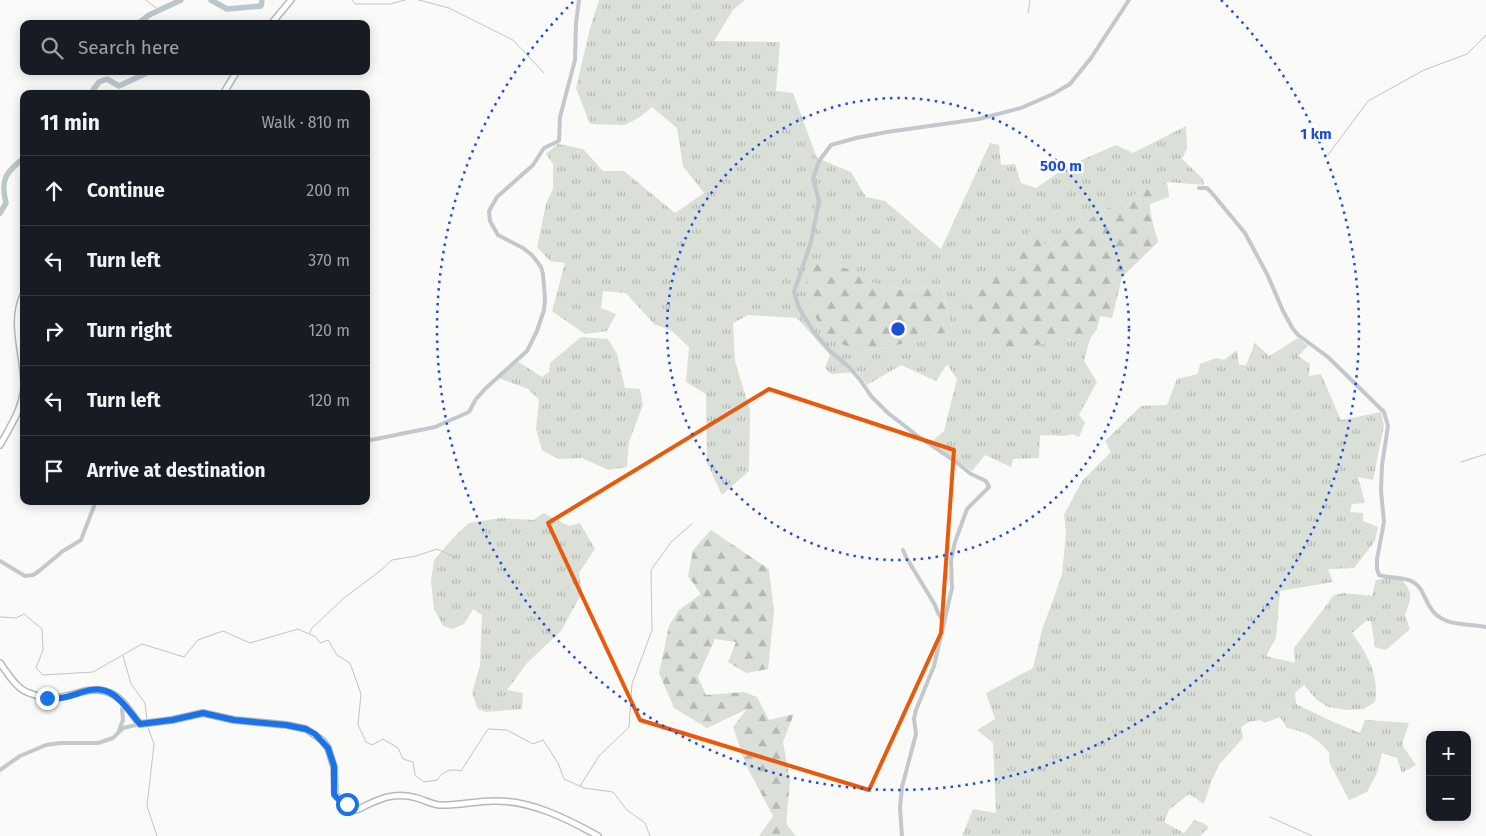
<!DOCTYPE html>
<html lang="en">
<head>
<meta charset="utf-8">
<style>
	:root { --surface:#171b24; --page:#242831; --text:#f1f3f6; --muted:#9ea1a6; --line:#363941 }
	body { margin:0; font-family:"Fira Sans",sans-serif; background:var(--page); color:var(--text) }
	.controls { position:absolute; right:15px; bottom:15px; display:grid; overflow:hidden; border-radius:10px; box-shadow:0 2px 12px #0003 }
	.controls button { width:45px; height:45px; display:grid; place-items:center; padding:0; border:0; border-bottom:1px solid var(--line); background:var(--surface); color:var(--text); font:25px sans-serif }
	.stop { position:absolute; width:15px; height:15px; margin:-11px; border:4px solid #1a73e8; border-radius:50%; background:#fff }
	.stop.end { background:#1a73e8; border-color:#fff; box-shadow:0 1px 5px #0008 }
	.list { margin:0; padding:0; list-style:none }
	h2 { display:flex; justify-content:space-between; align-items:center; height:65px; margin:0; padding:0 20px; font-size:21px }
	h2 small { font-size:16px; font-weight:400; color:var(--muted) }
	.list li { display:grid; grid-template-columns:32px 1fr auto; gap:15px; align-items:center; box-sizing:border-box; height:70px; padding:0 20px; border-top:1px solid var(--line) }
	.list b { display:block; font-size:19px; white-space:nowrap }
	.list em { font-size:16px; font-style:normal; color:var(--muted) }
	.icon { flex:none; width:28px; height:28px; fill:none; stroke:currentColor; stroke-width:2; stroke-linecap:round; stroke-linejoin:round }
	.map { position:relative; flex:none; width:1486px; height:836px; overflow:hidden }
	.search { position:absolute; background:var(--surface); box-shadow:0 2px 12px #0003; left:20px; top:20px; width:350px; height:55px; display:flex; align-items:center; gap:12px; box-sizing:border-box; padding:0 18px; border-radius:10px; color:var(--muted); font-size:19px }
	.panel { position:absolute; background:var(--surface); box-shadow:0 2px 12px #0003; left:20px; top:90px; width:350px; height:415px; border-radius:10px }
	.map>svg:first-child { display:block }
	.grass { fill:url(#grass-tufts); fill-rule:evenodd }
	.forest { fill:url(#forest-firs) }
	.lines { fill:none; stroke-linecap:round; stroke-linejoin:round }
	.stream { stroke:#bbc7cb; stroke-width:1 }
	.river { stroke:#bbc7cb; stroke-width:5.5 }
	.secondary-casing { stroke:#b3babf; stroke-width:8 }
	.street { stroke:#c3c8cc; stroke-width:4 }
	.secondary { stroke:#fff; stroke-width:5 }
	.route { stroke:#1a73e8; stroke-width:6 }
	.marked { fill:none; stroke:#e8590c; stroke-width:4; stroke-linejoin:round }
	.ring { fill:none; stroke:#1d4ed8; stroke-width:2.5; stroke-dasharray:2.5 5 }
	.centre { fill:#1d4ed8; stroke:#fff; stroke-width:2.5 }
	.ring-label { font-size:15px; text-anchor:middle; font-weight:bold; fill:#1d4ed8; stroke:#fff; stroke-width:5; stroke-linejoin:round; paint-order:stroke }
</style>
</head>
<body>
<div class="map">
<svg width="1486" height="836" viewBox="0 0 1486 836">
	<defs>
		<pattern id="grass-tufts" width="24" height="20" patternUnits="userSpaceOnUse" patternTransform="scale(1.25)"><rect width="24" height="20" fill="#dadfd7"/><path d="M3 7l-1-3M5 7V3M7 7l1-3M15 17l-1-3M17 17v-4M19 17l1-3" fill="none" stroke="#b4b9b4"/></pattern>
		<pattern id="forest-firs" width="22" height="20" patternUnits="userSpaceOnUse" patternTransform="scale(1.25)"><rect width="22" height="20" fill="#dadfd7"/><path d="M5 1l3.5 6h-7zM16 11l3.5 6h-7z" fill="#b4b9b4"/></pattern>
	</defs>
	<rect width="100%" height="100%" fill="#fafaf8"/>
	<!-- grass -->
	<g class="grass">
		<path d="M599 0H745L733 10 714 41 780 42 776 91 793 93 817 158 851 172 866 197 885 201 941 249 990 143 999 145 1001 165 1015 164 1021 183 1036 188 1068 166 1116 145 1133 153 1186 126 1187 148 1182 159 1203 179 1204 185 1167 182 1138 193 1098 213 1051 250 1017 273 1011 274 1006 352 1058 340 1090 339 1084 361 1097 382 1079 415 1085 423 1079 437 1072 434 1065 436 1040 435 1039 458 1013 459 1011 467 985 455 972 471 931 442 944 431 957 379 947 364 936 381 901 365 867 385 857 372 831 374 825 368 830 355 797 318 748 315 733 323 735 361 750 411 749 471 722 495 707 463 706 394 686 382 689 347 672 331 654 324 626 293 603 291 601 308 616 314 607 331 585 334 552 311 565 263 550 261 537 247 546 204 553 189V164L546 154 558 144 583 149 603 171H624L675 213 704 193 683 166 677 128 652 107 640 117 625 125 590 124 576 88 590 28ZM848 269 878 286 914 290 941 284 953 331 881 349 858 351Z"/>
		<polygon points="581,337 608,339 617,354 625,388 640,389 643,405 629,442 627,467 608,470 582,458 558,459 542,450 536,429 539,400 528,389 499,378 517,361 542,377 549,372 550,363"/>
		<path d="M1298 338 1308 346 1298 356 1310 364 1309 376 1321 374 1341 420 1381 412 1384 426 1373 480 1358 477 1365 503 1352 504 1350 512 1363 513V521L1378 527 1375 541 1354 568 1328 569 1333 582 1280 591 1276 638 1266 656 1295 663 1294 648 1334 595 1344 593 1372 596 1376 580 1386 578 1402 580C1414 594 1411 599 1405 615L1410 629 1386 650 1375 647 1371 621H1366L1352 633C1367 653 1380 677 1375 702L1364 709 1348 710 1328 707 1317 700 1304 685 1295 693 1296 704 1329 720 1360 733 1365 720 1409 723 1402 745 1416 765 1402 773 1397 758 1382 753 1377 773 1367 792 1349 800 1329 762 1330 754C1319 739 1305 731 1287 728L1280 717 1264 723 1261 720 1249 722 1241 727 1243 738 1219 765 1211 782 1204 804 1189 794 1169 810 1164 822 1184 833 1194 820 1203 823 1209 827 1200 836H962L973 809 996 813 993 743 977 730 995 719 986 693 1033 668 1042 630 1062 575 1066 532 1064 515 1082 481 1111 452 1105 441 1141 406 1167 405 1177 379 1198 374 1200 364 1216 358 1224 360 1237 350 1239 365H1246L1255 343 1269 356Z"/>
		<polygon points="543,513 569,526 580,523 595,549 579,573 582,593 561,631 527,663 507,690 523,693 522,709 486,712 478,709 472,693 480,665 482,615 473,609 464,624 452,629 443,626 434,609 431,581 434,560 453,538 469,523 501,518 534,520"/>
	</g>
	<!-- forest -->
	<g class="forest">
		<path d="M1167 182 1169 197 1150 204C1150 216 1155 229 1158 242L1122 277 1112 318 1100 316 1097 329 1090 339 1058 340 1007 352 969 312 975 285 985 272 1011 274 1017 272 1013 246 1031 230 1051 250 1098 213 1138 193Z"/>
		<polygon points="805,256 848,269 878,286 913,290 941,284 953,331 881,349 858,351 833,340 819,324 807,297"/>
		<polygon points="711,530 769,569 774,612 768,669 746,673 728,662 736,642 715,639 698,677 706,695 744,692 757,697 769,720 794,714 783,742 790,781 786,824 796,836 759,836 773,816 746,765 733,727 747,709 707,728 674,708 659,673 669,626 679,610 701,594 688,576 693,550"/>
	</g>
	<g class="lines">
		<!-- stream -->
		<g class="stream">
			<polyline points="146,0 160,11"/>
			<polyline points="352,0 355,4 390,4 405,0"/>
			<polyline points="419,0 449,8 513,40 544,73"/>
			<polyline points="1028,13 1030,0"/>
			<polyline points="1328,155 1368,101 1424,70 1467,54 1486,35"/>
			<polyline points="1461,462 1486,454"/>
			<path d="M0 617 16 618 24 614 42 629 43 650 36 668 43 675 93 672 142 644 184 657 198 640 223 631 250 643 298 629 316 637 320 643 328 640 337 655 350 663 361 694 358 725 366 742 372 745 383 739 398 748 403 759 413 762 415 775 424 782 437 780C444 771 449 768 461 771L488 729 507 730 533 744 543 740 558 763 564 779 584 788 613 792 627 810 645 823 650 836"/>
			<polyline points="310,633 311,629 344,598 380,571 392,560 416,556 437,549 457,558"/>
			<polyline points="123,656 131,684 145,703 147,721"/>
			<polyline points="147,725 154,744 147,806 157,836"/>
			<polyline points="580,786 599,756 629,727 632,684 652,630 651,570 672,541 692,524"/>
			<polyline points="1270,817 1312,836"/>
		</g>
		<!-- river -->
		<g class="river">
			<polyline points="211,0 227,9 261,6 262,0"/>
			<polyline points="141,24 140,22 149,15 181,0"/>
			<polyline points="90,94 99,82 107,79 119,86 151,71"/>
			<path d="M0 213 6 203C0 179 6 172 24 158"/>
		</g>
		<!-- secondary casing -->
		<g class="secondary-casing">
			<g id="secondary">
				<polyline points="271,24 291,0"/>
				<polyline points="223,94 237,71"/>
				<path d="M0 445C10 427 22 409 24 388 25 357 9 323 24 293"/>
				<path d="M0 663C6 671 11 680 19 687 23 691 27 692 32 694 66 708 85 679 114 695 126 702 131 714 140 724L172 720 203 713 234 720 287 725 306 729 322 740 328 748 334 767 335 795 355 810 359 809C378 799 395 791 417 798 424 800 431 804 439 805 457 806 475 801 493 801 530 800 566 818 598 836"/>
			</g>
		</g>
		<!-- street -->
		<g class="street">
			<path d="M1199 188H1207L1211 192 1245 233 1268 276 1283 311 1293 329 1298 335 1328 357 1384 412 1388 426 1382 465 1381 491 1384 522 1377 559V569L1379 575C1390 579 1403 576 1413 582 1423 588 1424 598 1430 607 1441 627 1467 623 1486 627"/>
			<polyline points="366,441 435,427 469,412 476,399 486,388 527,351 537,331 544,310 545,299 543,274 541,267 532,255 523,248 498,235 490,221 489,211 497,197 533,165 544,148 559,141 560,117 575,60 576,23 579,0"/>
			<polyline points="903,550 906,557 935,605 938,613 943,621"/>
			<polyline points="0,561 25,576 33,575 39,571 63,551 81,540 96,501"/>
			<polyline points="119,730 123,720 122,709 126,705"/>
			<polyline points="0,770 20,756 46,745 60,743 98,743 113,738 123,728 140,724"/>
			<polyline points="902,836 900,808 902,787 916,734 914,719 916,710 934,666 952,588 951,560 955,542 967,509 989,487 986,481 971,474 955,461 919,437 888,413 871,396 861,381 849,367 830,351 814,332 799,308 794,292 811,242 819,201 813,179 819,161 831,145 856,138 887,132 979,119 1021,108 1053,94 1070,84 1091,58 1129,0"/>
		</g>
		<!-- secondary -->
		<use href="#secondary" class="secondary"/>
	</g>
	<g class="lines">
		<!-- route -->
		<path class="route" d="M47 698C60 700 70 696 82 692 113 682 123 704 140 724L172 720 203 713 234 720 286 725 306 729 315 734 328 748 334 766V794L337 798 347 804"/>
	</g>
	<!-- marked area -->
	<path class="marked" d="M769 389 954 450 941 633 869 790 640 720 548 523Z"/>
	<!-- distance rings -->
	<g class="ring">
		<circle cx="898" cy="329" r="231"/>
		<path d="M1221 0A461 461 0 1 1 575 0"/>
	</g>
	<circle cx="898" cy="329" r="8" class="centre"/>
	<g class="ring-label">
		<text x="1316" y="139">1 km</text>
		<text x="1061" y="171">500 m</text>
	</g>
</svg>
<div class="controls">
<button>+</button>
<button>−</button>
</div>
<div class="stop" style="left:347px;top:804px"></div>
<div class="stop end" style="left:47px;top:698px"></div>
<div class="search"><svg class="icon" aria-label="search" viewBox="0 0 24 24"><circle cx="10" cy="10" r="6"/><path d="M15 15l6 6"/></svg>Search here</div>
<section class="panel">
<h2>11 min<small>Walk · 810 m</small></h2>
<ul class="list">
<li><svg class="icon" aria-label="ahead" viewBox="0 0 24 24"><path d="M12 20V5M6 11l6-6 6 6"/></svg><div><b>Continue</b></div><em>200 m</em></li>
<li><svg class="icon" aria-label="left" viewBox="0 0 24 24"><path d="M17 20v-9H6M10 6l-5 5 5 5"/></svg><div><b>Turn left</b></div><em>370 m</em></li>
<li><svg class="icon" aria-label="right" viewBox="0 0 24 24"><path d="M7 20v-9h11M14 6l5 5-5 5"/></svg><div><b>Turn right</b></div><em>120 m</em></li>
<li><svg class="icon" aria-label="left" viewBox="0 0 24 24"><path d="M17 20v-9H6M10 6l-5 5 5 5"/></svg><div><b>Turn left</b></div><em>120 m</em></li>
<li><svg class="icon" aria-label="arrive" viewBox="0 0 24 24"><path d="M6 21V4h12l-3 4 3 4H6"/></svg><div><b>Arrive at destination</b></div></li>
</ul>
</section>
</div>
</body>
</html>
